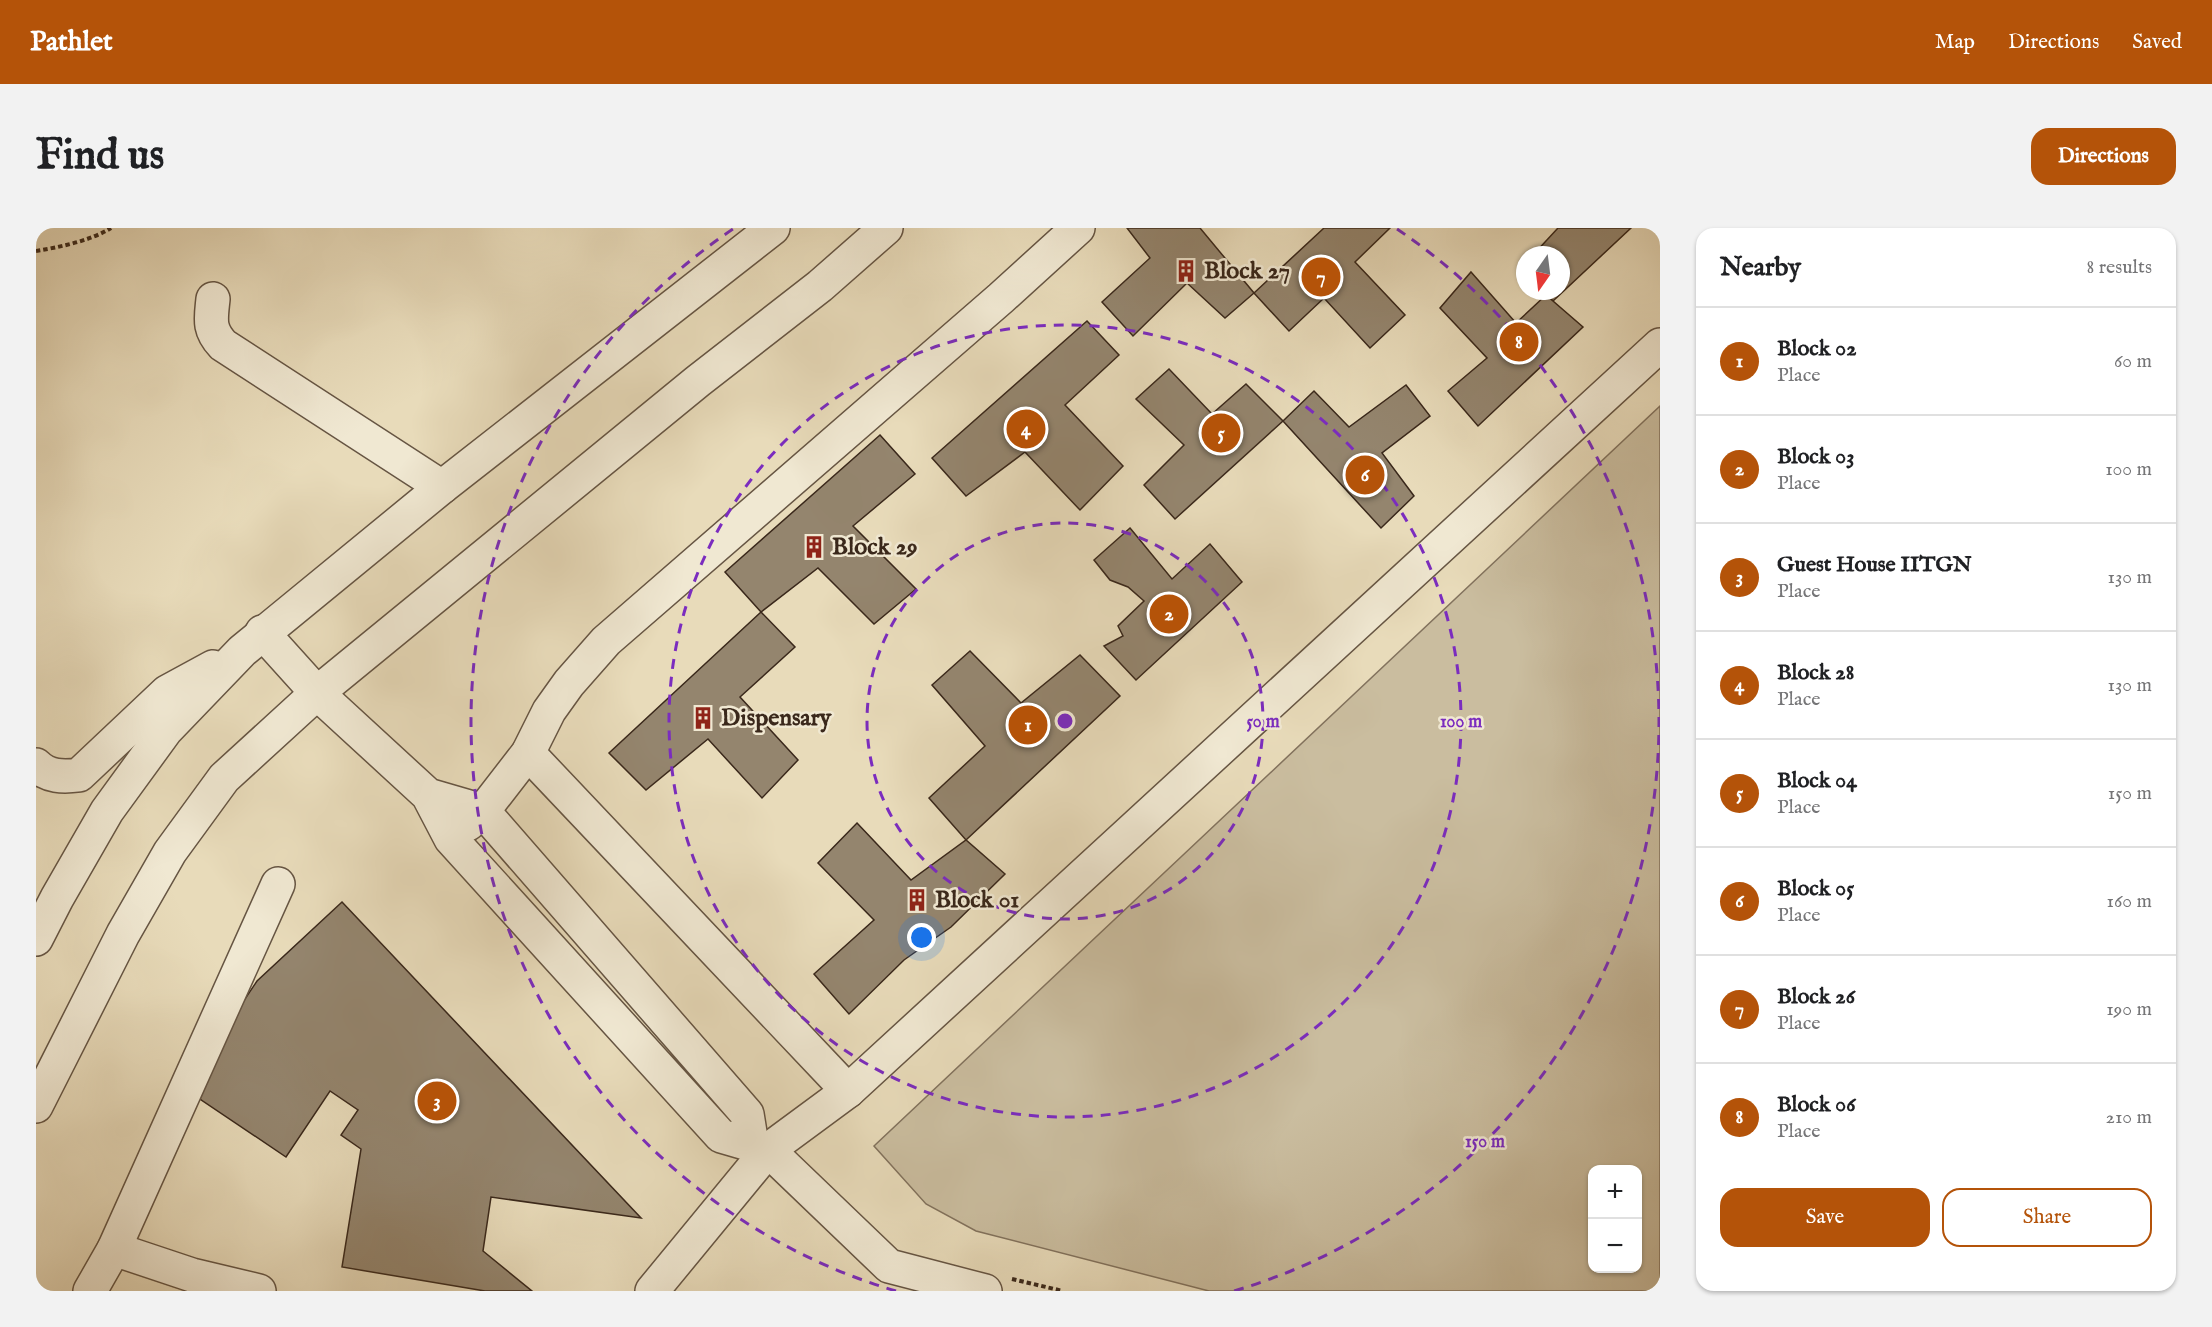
<!DOCTYPE html>
<html lang="en">
<head>
<meta charset="utf-8">
<style>
	:root { --surface:#fff; --page:#f2f2f2; --text:#202124; --muted:#757577; --line:#e0e0e0; --accent:#b45309 }
	body { margin:0; font-family:"IM FELL English",serif; background:var(--page); color:var(--text) }
	.controls { position:absolute; right:18px; bottom:18px; display:grid; overflow:hidden; border-radius:12px; box-shadow:0 2px 4px #0004 }
	.controls button { width:54px; height:54px; display:grid; place-items:center; padding:0; border:0; border-bottom:2px solid var(--line); background:var(--surface); color:var(--text); font:30px sans-serif }
	.compass { position:absolute; left:1480px; top:18px; width:54px; height:54px; border-radius:50%; background:var(--surface); box-shadow:0 2px 4px #0004; rotate:194deg }
	.you { position:absolute; left:886px; top:710px; width:21px; height:21px; margin:-15px; border:4px solid #fff; border-radius:50%; background:#1a73e8; box-shadow:0 0 0 9px #1a73e833 }
	.badge { display:grid; place-items:center; width:39px; height:39px; border-radius:50%; background:var(--accent); color:#fff; font-size:20px; font-weight:700 }
	.pin { position:absolute; translate:-50% -50%; border:3px solid #fff; box-shadow:0 2px 6px #0006 }
	.list { margin:0; padding:0; list-style:none }
	h2 { display:flex; justify-content:space-between; align-items:center; height:78px; margin:0; padding:0 24px; font-size:26px }
	h2 small { font-size:20px; font-weight:400; color:var(--muted) }
	.list li { display:grid; grid-template-columns:39px 1fr auto; gap:18px; align-items:center; box-sizing:border-box; height:108px; padding:0 24px; border-top:2px solid var(--line) }
	.list b { display:block; font-size:22px; white-space:nowrap }
	.list p { margin:0; font-size:20px; white-space:nowrap; color:var(--muted) }
	.list em { font-size:20px; font-style:normal; color:var(--muted) }
	.actions { display:flex; gap:12px; padding:18px 24px }
	.actions a { flex:1; padding:14px 0; border:2px solid var(--accent); border-radius:18px; text-align:center; font-size:21px; color:var(--accent) }
	.actions .main { background:var(--accent); color:#fff }
	.map { position:relative; flex:none; width:1624px; height:1063px; overflow:hidden; border-radius:18px }
	header { display:flex; align-items:center; gap:36px; box-sizing:border-box; height:84px; padding:0 30px; background:var(--accent); color:#fff }
	header strong { font-size:28px }
	nav { display:flex; gap:33px; margin-inline-start:auto; font-size:21px }
	.intro { display:flex; align-items:center; justify-content:space-between; box-sizing:border-box; height:144px; padding:0 36px }
	h1 { margin:0; font-size:42px }
	.button { padding:15px 27px; border-radius:18px; background:var(--accent); color:#fff; font-size:21px; font-weight:700 }
	main { display:flex; gap:36px; padding:0 36px }
	aside { flex:1; background:var(--surface); border-radius:18px; box-shadow:0 2px 4px #0004 }
	.map>svg:first-child { display:block }
	.green { fill:#cabd9f; stroke:#82725d; stroke-width:1.5; fill-rule:evenodd }
	.building { fill:#94856e; stroke:#3a281b; stroke-width:1.5 }
	.lines { fill:none; stroke-linecap:round; stroke-linejoin:round }
	.minor-casing { stroke:#665543; stroke-width:36 }
	.path { stroke:#3a281b; stroke-width:4; stroke-dasharray:4.5 3; stroke-linecap:butt }
	.minor { stroke:#f0e8d2; stroke-width:33 }
	.ring { fill:none; stroke:#7b2cbf; stroke-width:3; stroke-dasharray:10 8 }
	.labels { text-anchor:middle; dominant-baseline:central; stroke-width:5; stroke-linejoin:round; paint-order:stroke }
	.poi-label { font-size:24px; font-weight:bold; fill:#3a281b; stroke:#f0e8d2; text-anchor:start }
	.centre { fill:#7b2cbf; stroke:#f0e8d2; stroke-width:3 }
	.ring-label { font-size:18px; text-anchor:middle; font-weight:bold; fill:#7b2cbf; stroke:#f0e8d2; stroke-width:5; stroke-linejoin:round; paint-order:stroke }
</style>
</head>
<body>
<header>
<strong>Pathlet</strong>
<nav><a>Map</a><a>Directions</a><a>Saved</a></nav>
</header>
<div class="intro"><h1>Find us</h1><a class="button">Directions</a></div>
<main>
<div class="map">
<svg width="1624" height="1063" viewBox="0 0 1624 1063">
	<rect width="100%" height="100%" fill="#e8dbba"/>
	<filter id="stains"><feTurbulence type="fractalNoise" baseFrequency=".00333" numOctaves="4"/><feColorMatrix values="0 0 0 0 .2 0 0 0 0 .09 0 0 0 0 .02 0 0 0 .5 -.17"/></filter>
	<radialGradient id="worn" r=".72"><stop offset=".6" stop-color="#630" stop-opacity="0"/><stop offset="1" stop-color="#630" stop-opacity=".3"/></radialGradient>
	<!-- green -->
	<path class="green" d="M1624 178V1063H1173L940 1003 890 976 838 918ZM1556 942H1602V1040H1556Z"/>
	<!-- building -->
	<g class="building">
		<polygon points="1091,0 1164,0 1218,65 1189,90 1151,55 1097,108 1066,74 1114,30"/>
		<polygon points="1288,0 1354,0 1319,34 1369,87 1334,120 1288,70 1253,103 1218,65"/>
		<polygon points="1522,0 1595,0 1517,73 1507,63 1525,63 1525,27 1497,27"/>
		<polygon points="1435,44 1480,95 1510,67 1547,99 1442,198 1412,163 1451,130 1404,80"/>
		<polygon points="1051,93 1083,127 1029,177 1087,238 1044,282 989,224 930,268 896,230"/>
		<polygon points="1133,141 1176,186 1210,156 1247,193 1139,291 1108,257 1148,217 1100,171"/>
		<polygon points="1370,157 1394,188 1346,225 1378,268 1345,300 1247,193 1278,163 1313,199"/>
		<polygon points="844,207 879,246 817,298 880,361 838,396 782,340 725,384 689,344"/>
		<polygon points="1094,300 1136,351 1174,316 1206,354 1100,452 1068,418 1087,408 1082,398 1108,373 1092,359 1074,352 1058,332"/>
		<polygon points="725,384 759,419 704,469 762,532 726,570 672,511 610,562 573,525"/>
		<polygon points="934,423 985,475 1044,427 1084,468 930,612 893,570 949,518 896,457"/>
		<polygon points="821,595 875,652 930,612 969,646 915,699 868,732 813,786 778,746 838,692 782,635"/>
		<polygon points="306,674 605,990 455,969 447,1023 496,1063 449,1063 306,1039 325,921 305,907 322,882 294,863 250,929 149,861 221,753"/>
	</g>
	<g class="lines">
		<!-- minor casing -->
		<g class="minor-casing">
			<g id="minor">
				<path d="M177 71C175 91 172 101 187 117L406 259"/>
				<polyline points="226,404 281,465 392,567 415,611 685,908 716,917 711,886 447,583 392,567"/>
				<polyline points="492,525 812,863"/>
				<path d="M0 537C12 549 27 549 43 547L131 464 177 439"/>
				<polyline points="432,596 447,583 492,525 513,483 533,455 570,413 965,70 1042,0"/>
				<polyline points="0,711 21,670 71,583 130,502 206,423 406,259 737,0"/>
				<polyline points="0,878 87,706 134,624 188,550 281,465 662,153 784,58 850,0"/>
				<polyline points="716,917 732,922 853,1038 949,1063"/>
				<polyline points="78,1021 156,1047 223,1063"/>
				<polyline points="54,1063 78,1021 242,656"/>
				<polyline points="616,1063 732,922 812,863 1624,117"/>
			</g>
		</g>
		<!-- path -->
		<g class="path">
			<path d="M0 23C24 19 54 13 75 0"/>
			<polyline points="976,1051 1027,1063"/>
		</g>
		<!-- minor -->
		<use href="#minor" class="minor"/>
	</g>
	<!-- distance rings -->
	<g class="ring">
		<circle cx="1029" cy="493" r="198"/>
		<circle cx="1029" cy="493" r="396"/>
		<path d="M860 1063A594 594 0 0 1 697 1M1361 1A594 594 0 0 1 1198 1063"/>
	</g>
	<!-- icons -->
	<defs>
		<g id="building-bare" transform="scale(1.8)"><path d="M-4-6H4V6H1V3H-1V6H-4ZM-2.5-4.3h1.7v1.8h-1.7ZM.8-4.3h1.7v1.8H.8ZM-2.5-1h1.7V.8h-1.7ZM.8-1h1.7V.8H.8Z" fill="#8f2418" stroke="#f0e8d2" stroke-width="2.5" paint-order="stroke"/></g>
	</defs>
	<g fill-rule="evenodd">
		<use href="#building-bare" x="1150" y="43"/>
		<use href="#building-bare" x="778" y="319"/>
		<use href="#building-bare" x="667" y="490"/>
		<use href="#building-bare" x="881" y="672"/>
	</g>
	<g class="labels">
		<!-- poi labels -->
		<g class="poi-label">
			<text x="1168" y="43">Block 27</text>
			<text x="796" y="319">Block 29</text>
			<text x="685" y="490">Dispensary</text>
			<text x="899" y="672">Block 01</text>
		</g>
	</g>
	<circle cx="1029" cy="493" r="9" class="centre"/>
	<g class="ring-label">
		<text x="1227" y="499">50 m</text>
		<text x="1425" y="499">100 m</text>
		<text x="1449" y="919">150 m</text>
	</g>
	<rect width="100%" height="100%" filter="url(#stains)"/>
	<rect width="100%" height="100%" fill="url(#worn)"/>
</svg>
<div class="controls">
<button>+</button>
<button>−</button>
</div>
<svg class="compass" viewBox="-18 -18 36 36"><path d="M0-13l5 13h-10z" fill="#e53935"/><path d="M0 13l5-13h-10z" fill="#757577"/></svg>
<div class="you"></div>
<div class="pin badge" style="left:992px;top:497px">1</div>
<div class="pin badge" style="left:1133px;top:386px">2</div>
<div class="pin badge" style="left:401px;top:873px">3</div>
<div class="pin badge" style="left:990px;top:201px">4</div>
<div class="pin badge" style="left:1185px;top:205px">5</div>
<div class="pin badge" style="left:1329px;top:247px">6</div>
<div class="pin badge" style="left:1285px;top:49px">7</div>
<div class="pin badge" style="left:1483px;top:114px">8</div>
</div>
<aside>
<h2>Nearby<small>8 results</small></h2>
<ul class="list">
<li><span class="badge">1</span><div><b>Block 02</b><p>Place</p></div><em>60 m</em></li>
<li><span class="badge">2</span><div><b>Block 03</b><p>Place</p></div><em>100 m</em></li>
<li><span class="badge">3</span><div><b>Guest House IITGN</b><p>Place</p></div><em>130 m</em></li>
<li><span class="badge">4</span><div><b>Block 28</b><p>Place</p></div><em>130 m</em></li>
<li><span class="badge">5</span><div><b>Block 04</b><p>Place</p></div><em>150 m</em></li>
<li><span class="badge">6</span><div><b>Block 05</b><p>Place</p></div><em>160 m</em></li>
<li><span class="badge">7</span><div><b>Block 26</b><p>Place</p></div><em>190 m</em></li>
<li><span class="badge">8</span><div><b>Block 06</b><p>Place</p></div><em>210 m</em></li>
</ul>
<div class="actions"><a class="main">Save</a><a>Share</a></div>
</aside>
</main>
</body>
</html>
